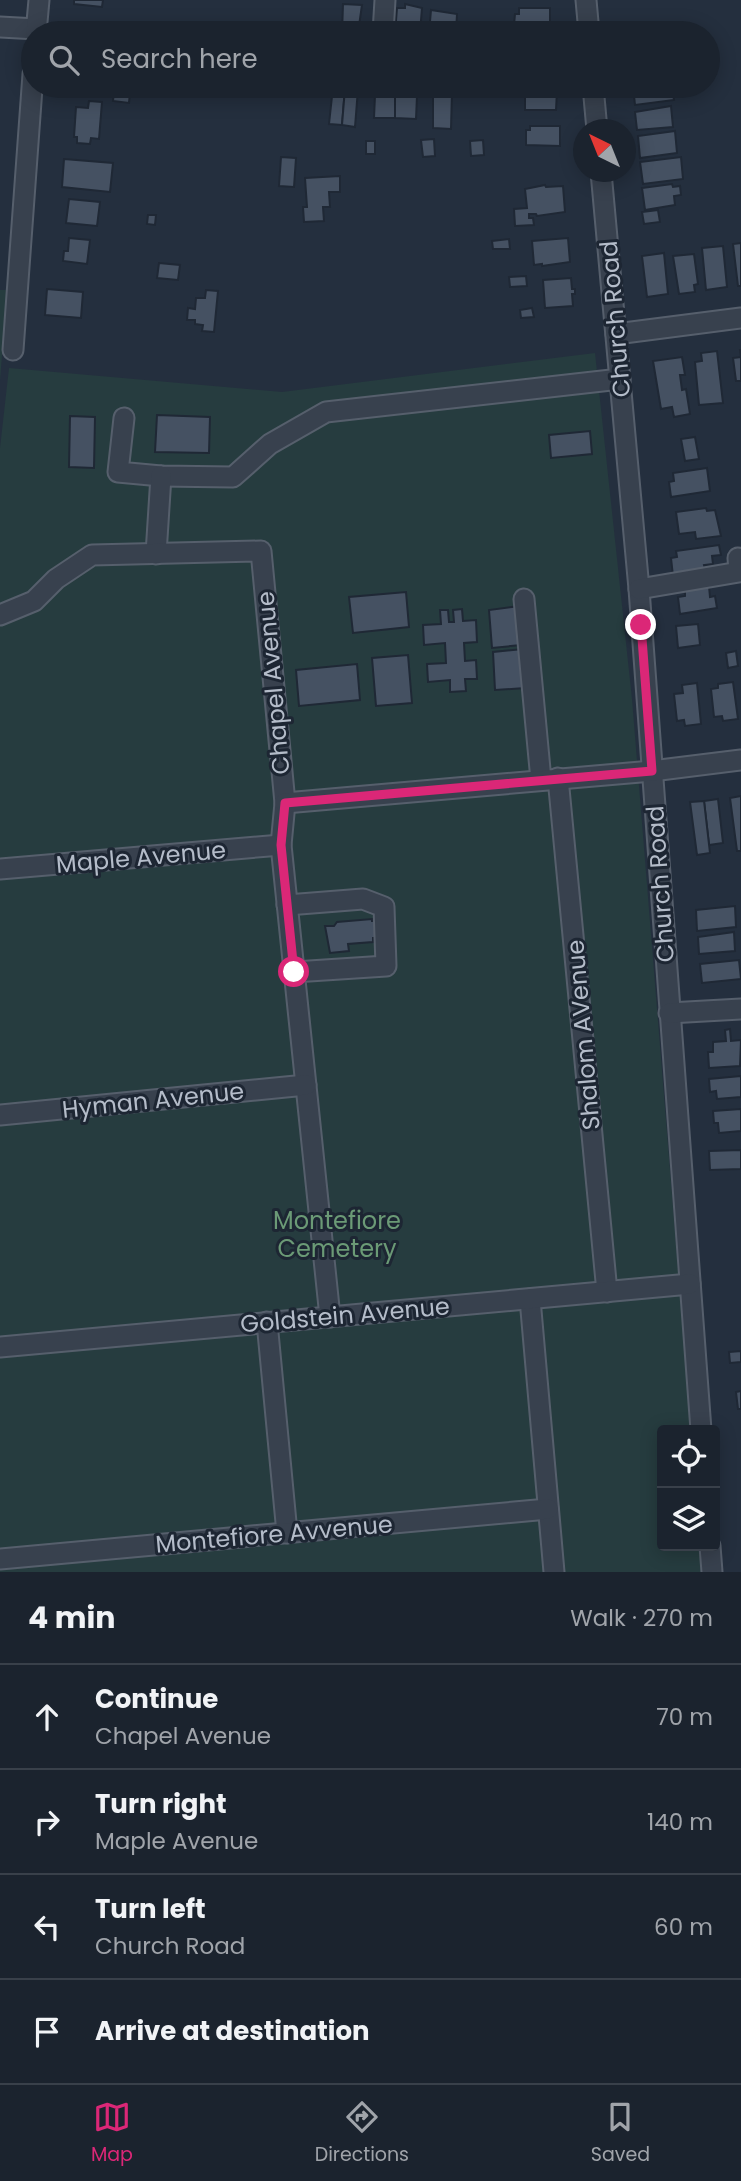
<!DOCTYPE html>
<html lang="en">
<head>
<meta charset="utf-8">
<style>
	:root { --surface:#1b232e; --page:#282f3a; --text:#f1f3f6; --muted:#a0a4aa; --line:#39404a; --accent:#db2777 }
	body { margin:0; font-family:Poppins,sans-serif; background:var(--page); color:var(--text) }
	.controls { position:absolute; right:21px; bottom:21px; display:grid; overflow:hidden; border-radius:7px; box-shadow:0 4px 18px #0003 }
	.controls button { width:63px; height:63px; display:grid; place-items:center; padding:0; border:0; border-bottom:2px solid var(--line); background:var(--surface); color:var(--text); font:35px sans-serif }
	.compass { position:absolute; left:573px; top:119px; width:63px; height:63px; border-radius:50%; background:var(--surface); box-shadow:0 4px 18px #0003; rotate:317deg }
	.stop { position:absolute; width:21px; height:21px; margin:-16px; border:5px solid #db2777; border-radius:50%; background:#fff }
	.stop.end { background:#db2777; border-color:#fff; box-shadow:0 2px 7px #0008 }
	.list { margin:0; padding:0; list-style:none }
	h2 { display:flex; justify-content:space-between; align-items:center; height:91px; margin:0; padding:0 28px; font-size:30px }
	h2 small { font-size:23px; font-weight:400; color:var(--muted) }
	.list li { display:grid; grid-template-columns:46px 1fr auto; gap:21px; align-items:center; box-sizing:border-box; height:105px; padding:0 28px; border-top:2px solid var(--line) }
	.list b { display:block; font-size:26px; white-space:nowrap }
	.list p { margin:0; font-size:23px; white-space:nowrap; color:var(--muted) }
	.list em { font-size:23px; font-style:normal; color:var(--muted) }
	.icon { flex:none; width:38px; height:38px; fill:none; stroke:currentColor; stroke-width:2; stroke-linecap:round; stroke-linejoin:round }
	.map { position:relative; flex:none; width:741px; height:1572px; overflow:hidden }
	.search { position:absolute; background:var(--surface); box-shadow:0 4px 18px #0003; left:21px; right:21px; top:21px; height:77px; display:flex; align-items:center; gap:18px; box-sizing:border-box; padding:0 24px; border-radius:38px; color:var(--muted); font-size:26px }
	.sheet { height:511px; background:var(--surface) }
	nav { display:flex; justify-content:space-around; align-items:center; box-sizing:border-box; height:98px; border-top:2px solid var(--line); background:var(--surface); font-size:19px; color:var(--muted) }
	nav a { display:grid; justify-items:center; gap:4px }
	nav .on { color:var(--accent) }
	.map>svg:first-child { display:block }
	.green { fill:#263c3f }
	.building { fill:#455162; stroke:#1f2835; stroke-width:2 }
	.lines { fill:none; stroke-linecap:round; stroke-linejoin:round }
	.minor-casing { stroke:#565f6c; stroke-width:23 }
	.minor { stroke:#38414e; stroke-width:19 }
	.route { stroke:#db2777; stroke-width:9 }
	.labels { text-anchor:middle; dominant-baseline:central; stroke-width:6; stroke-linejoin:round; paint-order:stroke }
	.street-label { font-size:24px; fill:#b4bcc9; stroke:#1d2633 }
	.park-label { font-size:24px; fill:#6b9a76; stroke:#1d2633 }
</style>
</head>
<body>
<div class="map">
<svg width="741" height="1572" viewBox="0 0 741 1572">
	<rect width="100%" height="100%" fill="#242f3e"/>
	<!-- green -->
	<g class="green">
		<polygon points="0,290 7,290 0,381"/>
		<polygon points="595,353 632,699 691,1430 662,1430 662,1546 700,1546 702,1572 0,1572 0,448 9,368 282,392"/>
	</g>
	<!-- building -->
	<g class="building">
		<polygon points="74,0 103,0 102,7 74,4"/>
		<polygon points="343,4 362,5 358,33 342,33"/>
		<polygon points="405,4 422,8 420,33 395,33 397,8 405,8"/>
		<polygon points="519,8 550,8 550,28 518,27 519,25 514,25 515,14 519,14"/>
		<polygon points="431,10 457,14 456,33 429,33"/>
		<polygon points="268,22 285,23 285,33 258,33 259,27 268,28"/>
		<polygon points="69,25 101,28 100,33 69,33"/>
		<polygon points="663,27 664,33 627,33 627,32"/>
		<polygon points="633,86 672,86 674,100 635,105"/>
		<polygon points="333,87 345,88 342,125 329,124"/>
		<polygon points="345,88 358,89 355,127 342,125"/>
		<polygon points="114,90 130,92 129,103 113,101"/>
		<polygon points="380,90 395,90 395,118 374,118 375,95 380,95"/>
		<polygon points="395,90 411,90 411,96 417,96 416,119 395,118"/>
		<polygon points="433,91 452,92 451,129 433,128"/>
		<polygon points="525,91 557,91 556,110 525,110"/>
		<polygon points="89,101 102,102 99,139 91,138 90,144 77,143 77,137 74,137 76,107 88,108"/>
		<polygon points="671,106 673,127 637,130 635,112"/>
		<polygon points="530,126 560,126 560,146 526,145 526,130 530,130"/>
		<polygon points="675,131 677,153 640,158 638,136"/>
		<polygon points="434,139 435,156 423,157 421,140"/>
		<polygon points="483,140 484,155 471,156 470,141"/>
		<rect x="366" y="141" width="9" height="13"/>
		<polygon points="281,157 296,158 294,187 279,186"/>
		<polygon points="681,157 683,179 643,184 640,162"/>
		<polygon points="64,159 113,163 110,192 62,187"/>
		<polygon points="340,176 340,192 329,192 330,207 323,207 324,221 304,222 303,207 307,207 305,178"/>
		<polygon points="672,184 673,187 680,186 681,195 674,196 675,205 645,210 642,188"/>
		<polygon points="545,185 546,187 563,186 565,212 537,216 536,214 529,214 529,218 533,218 534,225 515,226 514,209 527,208 525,189"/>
		<polygon points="69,199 100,202 97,226 66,223"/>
		<polygon points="658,210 660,222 644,224 642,212"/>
		<polygon points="148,215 156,215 155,225 147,224"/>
		<polygon points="69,238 90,240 87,264 63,261 64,251 68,251"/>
		<polygon points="568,238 570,262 542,266 542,264 534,265 532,241"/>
		<polygon points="509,239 510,249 493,249 492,241"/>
		<polygon points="741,243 741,286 738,286 733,244"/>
		<polygon points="723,246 727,287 706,290 702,248"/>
		<polygon points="664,253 668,294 647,297 642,256"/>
		<polygon points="694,254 698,284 694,285 695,292 679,294 673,256"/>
		<polygon points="159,263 180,265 178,280 157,278"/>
		<polygon points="526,276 527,286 510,287 509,277"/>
		<polygon points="571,278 572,289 575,289 575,294 572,294 573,306 545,308 543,280"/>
		<polygon points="47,289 83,292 81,318 45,315"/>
		<polygon points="206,290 218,291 214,332 202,331 203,325 195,324 195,320 187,320 188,308 195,309 196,298 205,298"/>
		<polygon points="532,308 534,317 521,318 520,310"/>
		<polygon points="740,350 741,350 741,381 736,381 733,358 741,357"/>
		<polygon points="717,351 723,403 699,405 695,362 702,361 701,353"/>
		<polygon points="682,357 685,375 680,375 682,390 686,389 690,414 674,417 672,407 661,409 653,361"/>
		<polygon points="157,415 210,417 209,453 155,452"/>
		<polygon points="70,416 95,417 94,468 69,467"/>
		<polygon points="590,431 592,454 551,458 549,435"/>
		<polygon points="695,437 699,459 685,461 681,439"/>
		<polygon points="707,468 710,491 671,497 669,482 674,481 673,473"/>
		<polygon points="706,508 707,511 715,510 721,536 696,539 695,532 679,534 676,512"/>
		<polygon points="719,545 721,555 712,556 713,564 704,565 705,569 673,576 671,558 677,557 676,551"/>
		<polygon points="709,586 710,597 715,596 717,608 680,614 678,597 685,596 685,589"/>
		<polygon points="406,592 409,627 353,633 349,597"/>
		<polygon points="520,606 521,645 492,648 489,610"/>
		<polygon points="462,609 463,621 476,620 477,642 464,643 465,661 476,660 477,679 465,679 466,691 450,692 450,680 428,682 427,664 446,663 445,643 424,645 423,625 441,624 440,610 448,610 449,622 454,622 453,610"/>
		<polygon points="698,624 700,645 678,648 676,626"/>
		<polygon points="523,649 525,688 495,690 493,652"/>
		<polygon points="736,651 738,666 728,668 726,653"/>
		<polygon points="408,655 412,703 376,706 372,658"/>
		<polygon points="357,664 360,700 299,706 296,670"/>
		<polygon points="733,682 738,719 723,721 722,716 714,717 711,689 718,688 718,684"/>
		<polygon points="697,683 701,724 685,726 684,720 677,721 674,694 683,693 682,685"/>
		<polygon points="741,796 741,851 737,851 730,798"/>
		<polygon points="718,799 723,843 709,845 704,801"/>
		<polygon points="704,801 710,853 697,855 690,802"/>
		<polygon points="735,906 736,927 697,931 696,910"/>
		<polygon points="372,919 372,921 377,921 379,938 373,938 373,942 348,944 349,951 330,953 325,926 334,926 337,922"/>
		<polygon points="734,932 735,951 699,954 698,937"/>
		<polygon points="739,960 741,979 702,983 700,964"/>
		<polygon points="730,1029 731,1041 741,1040 740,1066 709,1068 708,1052 713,1052 713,1042 726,1041 725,1030"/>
		<polygon points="741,1076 741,1097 717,1099 716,1091 710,1092 709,1079"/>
		<polygon points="741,1109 741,1131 719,1133 718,1123 714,1123 713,1111"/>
		<polygon points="741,1150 741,1169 710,1170 709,1151"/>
		<polygon points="741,1351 741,1362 730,1363 729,1352"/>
		<polygon points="741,1391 741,1409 738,1409 736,1392"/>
	</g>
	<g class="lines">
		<!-- minor casing -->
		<g class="minor-casing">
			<g id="minor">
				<polyline points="586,0 589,33"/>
				<polyline points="0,27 37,29"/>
				<polyline points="36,33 39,0"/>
				<polyline points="383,33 385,0"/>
				<polyline points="593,86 597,130"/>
				<polyline points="601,172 639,589 701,1430"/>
				<polyline points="616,334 741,318"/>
				<polyline points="13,350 33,74"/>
				<polyline points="124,418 118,472 161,476 233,477 270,444 326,412 620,379"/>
				<polyline points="156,554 161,476"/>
				<polyline points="639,589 739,572 738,558"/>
				<polyline points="524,599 541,780"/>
				<polyline points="0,615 34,601 56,579 92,555 261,551 285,803 281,845 330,1317"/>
				<polyline points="558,778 607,1292"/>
				<polyline points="285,803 652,771 741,760"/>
				<polyline points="0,869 281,845"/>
				<polyline points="287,905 363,899 384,907 386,966 294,972"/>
				<polyline points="669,1013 741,1009"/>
				<polyline points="0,1115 306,1085"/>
				<polyline points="530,1299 554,1572"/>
				<polyline points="267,1322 287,1533"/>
				<polyline points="0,1347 690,1284"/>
				<polyline points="710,1546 712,1572"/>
				<polyline points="0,1559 548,1509"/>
			</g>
		</g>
		<!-- minor -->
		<use href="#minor" class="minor"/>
	</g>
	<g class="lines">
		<!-- route -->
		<polyline class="route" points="294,972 281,845 285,803 652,771 641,625"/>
	</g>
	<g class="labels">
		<!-- street labels -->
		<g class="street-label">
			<text transform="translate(615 319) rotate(-95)">Church Road</text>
			<text transform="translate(273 683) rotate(-95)">Chapel Avenue</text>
			<text transform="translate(141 857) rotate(-5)">Maple Avenue</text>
			<text transform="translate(660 884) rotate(-94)">Church Road</text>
			<text transform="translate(583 1035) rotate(-95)">Shalom AVenue</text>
			<text transform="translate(153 1100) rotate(-6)">Hyman Avenue</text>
			<text transform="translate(345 1315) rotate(-5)">Goldstein Avenue</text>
			<text transform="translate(274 1534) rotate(-5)">Montefiore Avvenue</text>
		</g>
		<!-- park labels -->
		<g class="park-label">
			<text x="337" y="1220">Montefiore<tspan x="337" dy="28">Cemetery</tspan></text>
		</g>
	</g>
</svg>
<div class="controls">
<button><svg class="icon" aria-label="locate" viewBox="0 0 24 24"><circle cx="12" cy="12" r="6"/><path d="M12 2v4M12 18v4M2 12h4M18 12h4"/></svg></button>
<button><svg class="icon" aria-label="layers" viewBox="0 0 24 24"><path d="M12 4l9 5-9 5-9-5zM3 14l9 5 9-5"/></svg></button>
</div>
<svg class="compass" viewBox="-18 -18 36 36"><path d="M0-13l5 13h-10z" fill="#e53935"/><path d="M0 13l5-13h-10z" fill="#a0a4aa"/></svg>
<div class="stop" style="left:294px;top:972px"></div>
<div class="stop end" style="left:641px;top:625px"></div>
<div class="search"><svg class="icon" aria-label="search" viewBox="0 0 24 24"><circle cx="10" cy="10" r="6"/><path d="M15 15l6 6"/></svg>Search here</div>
</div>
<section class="sheet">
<h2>4 min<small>Walk · 270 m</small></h2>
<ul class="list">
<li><svg class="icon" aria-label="ahead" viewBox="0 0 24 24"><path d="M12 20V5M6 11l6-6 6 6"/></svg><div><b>Continue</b><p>Chapel Avenue</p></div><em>70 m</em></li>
<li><svg class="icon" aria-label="right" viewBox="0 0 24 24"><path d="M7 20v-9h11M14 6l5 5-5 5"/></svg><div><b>Turn right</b><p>Maple Avenue</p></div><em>140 m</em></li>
<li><svg class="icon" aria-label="left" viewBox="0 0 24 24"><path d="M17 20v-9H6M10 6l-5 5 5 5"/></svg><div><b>Turn left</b><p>Church Road</p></div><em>60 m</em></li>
<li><svg class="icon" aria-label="arrive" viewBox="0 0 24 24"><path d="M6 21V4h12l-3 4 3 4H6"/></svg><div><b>Arrive at destination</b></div></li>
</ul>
</section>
<nav>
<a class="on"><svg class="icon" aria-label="map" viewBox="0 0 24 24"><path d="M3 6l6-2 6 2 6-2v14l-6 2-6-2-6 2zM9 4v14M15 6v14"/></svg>Map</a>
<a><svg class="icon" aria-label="directions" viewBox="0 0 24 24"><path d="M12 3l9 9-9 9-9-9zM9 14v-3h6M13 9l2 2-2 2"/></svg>Directions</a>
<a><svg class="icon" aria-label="saved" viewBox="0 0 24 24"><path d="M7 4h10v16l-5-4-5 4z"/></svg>Saved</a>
</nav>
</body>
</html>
